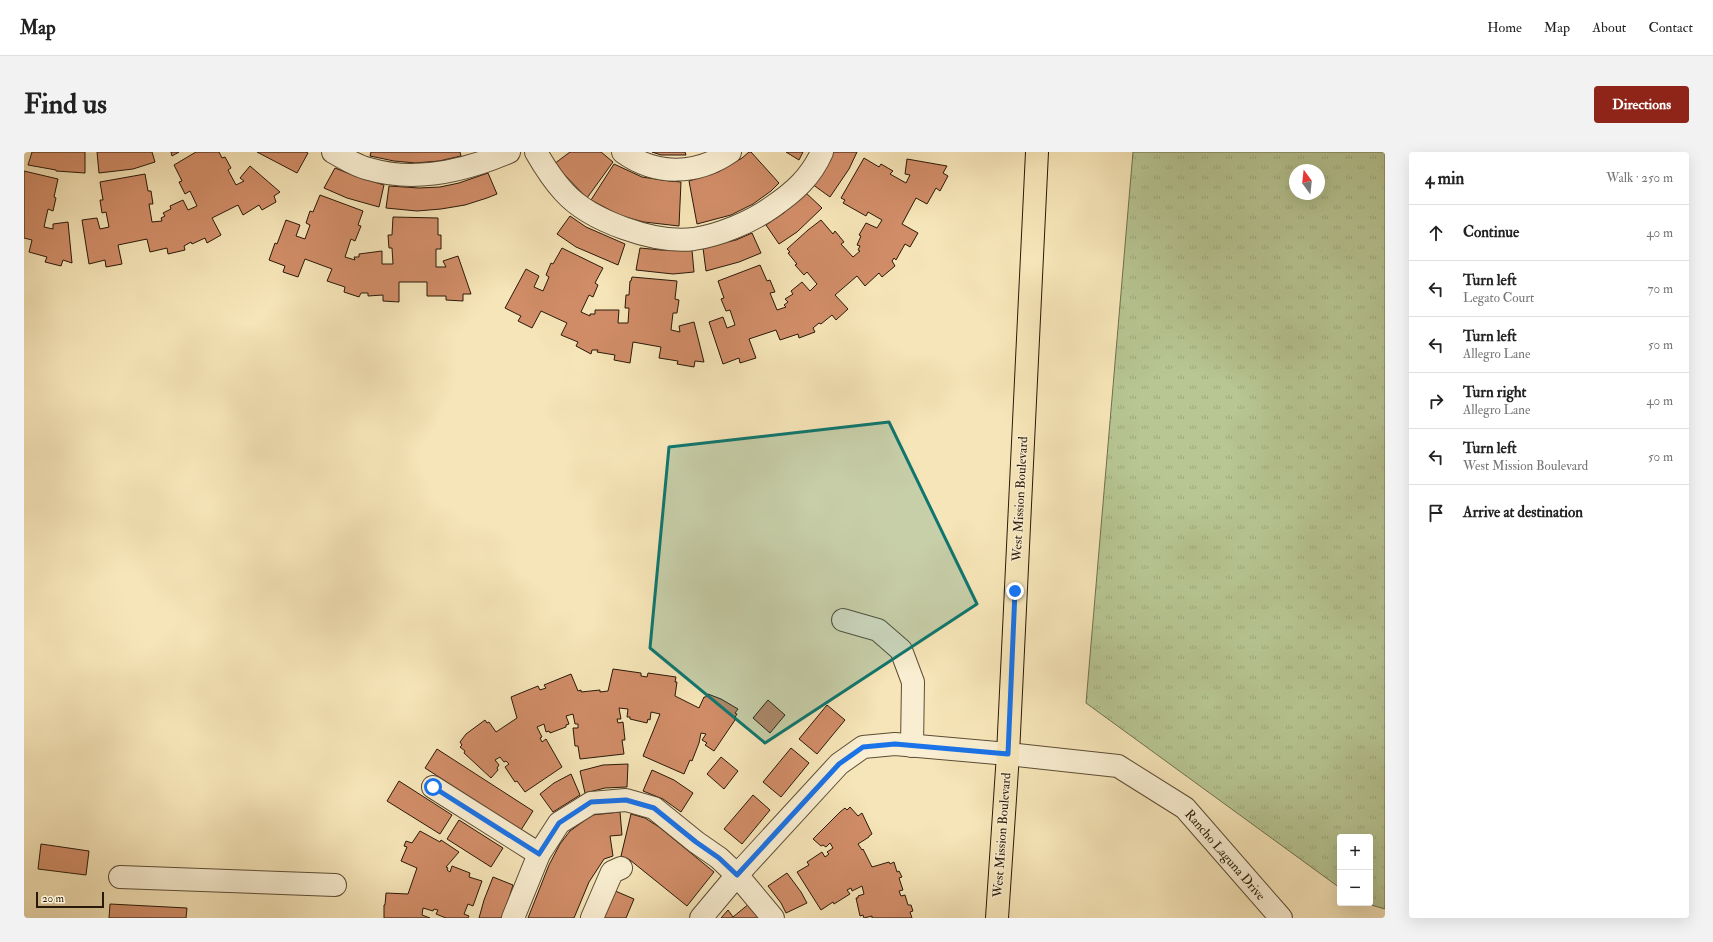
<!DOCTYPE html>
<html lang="en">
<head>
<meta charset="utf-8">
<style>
	:root { --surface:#fff; --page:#f2f2f2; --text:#222; --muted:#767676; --line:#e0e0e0; --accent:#8f2418 }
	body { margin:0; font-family:"IM FELL Double Pica",serif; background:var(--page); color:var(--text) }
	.controls { position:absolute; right:12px; bottom:12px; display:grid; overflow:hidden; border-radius:4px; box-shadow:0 4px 16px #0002 }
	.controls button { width:36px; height:36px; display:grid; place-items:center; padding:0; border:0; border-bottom:1px solid var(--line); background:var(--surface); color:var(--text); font:20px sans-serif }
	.compass { position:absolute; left:1265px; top:12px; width:36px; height:36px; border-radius:50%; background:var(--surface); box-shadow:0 4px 16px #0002; rotate:345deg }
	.scale { position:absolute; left:12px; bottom:10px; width:68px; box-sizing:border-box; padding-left:4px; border:2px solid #291908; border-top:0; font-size:11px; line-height:14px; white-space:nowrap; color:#291908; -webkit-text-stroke:3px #f9eed1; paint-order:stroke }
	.stop { position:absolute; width:12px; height:12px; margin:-9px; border:3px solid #1a73e8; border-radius:50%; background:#fff }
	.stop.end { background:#1a73e8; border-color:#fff; box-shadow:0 1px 4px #0008 }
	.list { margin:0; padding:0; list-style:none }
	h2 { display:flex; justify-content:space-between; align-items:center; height:52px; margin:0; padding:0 16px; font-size:17px }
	h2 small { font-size:13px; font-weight:400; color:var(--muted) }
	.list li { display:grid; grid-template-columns:26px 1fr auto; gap:12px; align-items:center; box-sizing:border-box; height:56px; padding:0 16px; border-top:1px solid var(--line) }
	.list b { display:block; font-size:15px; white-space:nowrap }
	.list p { margin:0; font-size:13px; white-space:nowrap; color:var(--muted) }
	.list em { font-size:13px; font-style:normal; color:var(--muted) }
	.icon { flex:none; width:22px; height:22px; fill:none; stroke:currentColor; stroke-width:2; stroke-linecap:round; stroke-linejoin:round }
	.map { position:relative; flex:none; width:1361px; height:766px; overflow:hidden; border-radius:4px }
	header { display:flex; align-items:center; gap:24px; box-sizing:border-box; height:56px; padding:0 20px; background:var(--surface); border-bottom:1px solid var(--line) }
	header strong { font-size:19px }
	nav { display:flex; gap:22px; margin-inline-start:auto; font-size:14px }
	.intro { display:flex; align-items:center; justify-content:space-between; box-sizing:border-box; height:96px; padding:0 24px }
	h1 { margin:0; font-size:28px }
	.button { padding:10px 18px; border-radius:4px; background:var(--accent); color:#fff; font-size:14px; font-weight:700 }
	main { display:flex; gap:24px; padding:0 24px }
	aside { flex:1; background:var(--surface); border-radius:4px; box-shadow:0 4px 16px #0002 }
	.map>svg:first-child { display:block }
	.grass { fill:url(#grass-tufts); stroke:#70704e; fill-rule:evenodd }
	.building { fill:#d18d68; stroke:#291908 }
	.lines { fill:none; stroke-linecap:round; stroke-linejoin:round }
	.minor-casing { stroke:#5c4c34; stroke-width:24 }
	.major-casing { stroke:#291908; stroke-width:24 }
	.minor { stroke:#f9eed1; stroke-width:22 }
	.major { stroke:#f6e5b8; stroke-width:22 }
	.route { stroke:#1a73e8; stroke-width:5 }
	.marked { fill:#0f766e; fill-opacity:0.2; stroke:#0f766e; stroke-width:3; stroke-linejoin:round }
	.labels { text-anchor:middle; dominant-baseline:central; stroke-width:3; stroke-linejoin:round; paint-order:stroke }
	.street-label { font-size:13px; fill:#291908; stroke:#f9eed1 }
</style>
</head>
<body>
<header>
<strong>Map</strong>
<nav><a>Home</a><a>Map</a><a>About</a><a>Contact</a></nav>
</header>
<div class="intro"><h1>Find us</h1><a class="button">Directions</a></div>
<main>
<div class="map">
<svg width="1361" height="766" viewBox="0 0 1361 766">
	<defs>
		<pattern id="grass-tufts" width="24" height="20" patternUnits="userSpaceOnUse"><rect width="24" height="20" fill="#b7c693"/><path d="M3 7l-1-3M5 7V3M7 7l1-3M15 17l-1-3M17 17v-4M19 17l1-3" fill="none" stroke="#9daa7d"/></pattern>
	</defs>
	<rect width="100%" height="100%" fill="#f6e5b8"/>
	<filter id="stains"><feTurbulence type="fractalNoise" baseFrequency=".005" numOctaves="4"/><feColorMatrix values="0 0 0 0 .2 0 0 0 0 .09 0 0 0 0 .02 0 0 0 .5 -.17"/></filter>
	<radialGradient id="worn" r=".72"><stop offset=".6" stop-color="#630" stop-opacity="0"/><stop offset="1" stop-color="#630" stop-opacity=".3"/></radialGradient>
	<!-- grass -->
	<path class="grass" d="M1109 0H1361V757L1340 751H1346V685H1316V736L1062 551ZM1271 18H1295V42H1271Z"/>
	<!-- building -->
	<g class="building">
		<polygon points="8,0 61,0 61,21 32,19 32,18 4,13"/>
		<polygon points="73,0 128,0 131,10 109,17 75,21"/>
		<polygon points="147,0 155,0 148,4"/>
		<polygon points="172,0 195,0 198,6 201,5 207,16 204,18 212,33 220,29 216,26 226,14 256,40 250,44 252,50 238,58 235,53 219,63 214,53 188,66 197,83 183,91 181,86 168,92 167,90 160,94 161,98 144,102 143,96 126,100 123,87 94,93 98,112 82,115 81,108 65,112 58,68 73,66 76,77 85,75 82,60 78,61 76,48 79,48 76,30 121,22 124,39 127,39 129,52 125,52 128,70 138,69 137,66 141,64 139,61 147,57 146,54 159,48 164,58 173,54 166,39 161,42 155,30 158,29 150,13"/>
		<polygon points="233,0 282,0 284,1 273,21"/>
		<polygon points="347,0 436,0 437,4 415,9 391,11 370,9 346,4"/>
		<polygon points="546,0 577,0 589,10 563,46 530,12"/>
		<polygon points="628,0 661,0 662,3 637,3"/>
		<polygon points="725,0 727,0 755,31 747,39 729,52 707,63 673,72 665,29 694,20 718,6"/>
		<polygon points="762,0 779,0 775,8"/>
		<polygon points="808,0 833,0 825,17 806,45 788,32"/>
		<polygon points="840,6 855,15 857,12 869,19 866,22 882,31 886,23 881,22 883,7 923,14 919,21 924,24 916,39 912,36 903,52 892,46 878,72 894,81 886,95 881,92 872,108 870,106 868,109 871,114 858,125 855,121 841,134 833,124 811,143 824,157 812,168 808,163 797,172 795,171 789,176 791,180 775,186 774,182 756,188 752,178 725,187 732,206 716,211 715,206 699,212 685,170 699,165 703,176 711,173 706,158 702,159 697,147 700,146 694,129 736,113 743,129 746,128 751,140 746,141 753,158 762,155 760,153 764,150 761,147 769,142 767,139 778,130 786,139 793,132 783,120 780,123 771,113 773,112 764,101 766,100 763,97 784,78 797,68 809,82 811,79 820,90 817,92 829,105 836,99 834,98 836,94 833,93 837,84 835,83 842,71 853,76 858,68 844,60 842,64 819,51 821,48 817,46"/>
		<polygon points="590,12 618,25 645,29 657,30 655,74 620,70 597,64 567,48"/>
		<polygon points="311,16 331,24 360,33 355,55 323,46 300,36"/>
		<polygon points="0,19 34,27 30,45 32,46 29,59 24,57 20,75 29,77 29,72 44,70 48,111 39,108 37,114 21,110 23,105 5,100 8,88 0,86"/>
		<polygon points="464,21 473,42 463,46 441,53 417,57 393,59 362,56 365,34 395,36 416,35 435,31"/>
		<polygon points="781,40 798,56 773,80 755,92 742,73 761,60"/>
		<polygon points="296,43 339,59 334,73 337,74 331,89 327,87 321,105 331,108 330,105 335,105 335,102 358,99 358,112 369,112 368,96 365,96 364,83 368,83 369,65 414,66 414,83 417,83 417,97 412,97 412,115 422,115 419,109 434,104 447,142 439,142 439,149 422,148 422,144 403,144 403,130 375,130 375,150 359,149 359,143 344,144 344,141 337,141 335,145 320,140 321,135 303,129 308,117 281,107 274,125 259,120 261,114 245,108 251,91 253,92 262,68 276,73 272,84 281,87 286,73 282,71 286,59 289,60"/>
		<polygon points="546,64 562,75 601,92 594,113 552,95 533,82"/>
		<polygon points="728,81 737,101 715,110 682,119 679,96 712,88"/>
		<polygon points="538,96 579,116 571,131 574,133 569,145 565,143 557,160 566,164 566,162 571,162 571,158 595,158 594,171 604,171 605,156 601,156 602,143 605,143 606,129 607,129 608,125 653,129 651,147 655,148 653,161 649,161 647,178 656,180 655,174 670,170 680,210 671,209 670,215 653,212 654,209 635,206 637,195 609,190 606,211 590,208 591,203 573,200 574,198 568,198 567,202 552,194 554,190 537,183 543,171 517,159 508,176 494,169 497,164 481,156 502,117 515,124 510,135 519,139 525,125 522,123 527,111 529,112"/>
		<polygon points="616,96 637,98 668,98 670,120 649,122 612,118"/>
		<polygon points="589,517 617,521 617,524 623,525 624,521 652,525 651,530 653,530 651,544 675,556 680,545 682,545 684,542 697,547 714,557 711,561 713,562 710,567 711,568 690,599 681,593 683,591 678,588 682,582 677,581 675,591 668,609 666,608 660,622 619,604 636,562 627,560 626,568 624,567 623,571 606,567 606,565 603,565 604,557 595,556 597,567 593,567 594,571 599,570 601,588 598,588 600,602 556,607 554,594 551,594 549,576 554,576 554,572 551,572 549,562 542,564 545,572 542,573 542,575 526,581 525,579 522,580 520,572 513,575 518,585 516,586 518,590 522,587 538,615 501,640 493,629 491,630 481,615 485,612 482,609 480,610 476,605 471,608 475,613 473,616 474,618 467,626 440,601 441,599 436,595 438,593 436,590 442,582 461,568 463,571 465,570 472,580 493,566 487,545 514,534 516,538 522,536 520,533 547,522 554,539 557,538 557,540 576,538 576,540 584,539"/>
		<polygon points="744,548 761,563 746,581 729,566"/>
		<polygon points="803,553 821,568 793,602 775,587"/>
		<polygon points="767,596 785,611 757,645 739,630"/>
		<polygon points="413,597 509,659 497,678 401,616"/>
		<polygon points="697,605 714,619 700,637 683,622"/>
		<polygon points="604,612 603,635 581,636 561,641 556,619 579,613"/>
		<polygon points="628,618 650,628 669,641 657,660 639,647 619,639"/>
		<polygon points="547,622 556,643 529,660 516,642 530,631"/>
		<polygon points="375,629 428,663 416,682 363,649"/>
		<polygon points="729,643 746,658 718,692 700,677"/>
		<polygon points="826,655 834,664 838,661 848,682 845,684 845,685 834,692 838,698 839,697 848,715 865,710 866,712 870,710 873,720 875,719 878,725 875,726 879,738 875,739 877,744 881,743 884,753 887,753 889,759 886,760 888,766 848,766 848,764 840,766 839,763 836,764 832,746 834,746 834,744 840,742 838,734 828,739 827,736 823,738 826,742 810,752 809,750 797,758 773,720 785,713 783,710 798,700 801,705 805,702 803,700 809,696 806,691 802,695 799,693 797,694 789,687 816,660 821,656 823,658"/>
		<polygon points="596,660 598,683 586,684 589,704 580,707 565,730 550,766 504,766 525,713 536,692 546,679 568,663"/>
		<polygon points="607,662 621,666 635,675 690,720 663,754 606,708 597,704"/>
		<polygon points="435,668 479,696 467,715 423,687"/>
		<polygon points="396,679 416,690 417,688 435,700 422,715 424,716 423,718 426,720 428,714 446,721 445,725 458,729 449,754 444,752 440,762 445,764 444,766 422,766 412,762 414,758 410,757 409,759 399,756 398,763 406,766 360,766 360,753 361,753 362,741 384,742 393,716 377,709 383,695 380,694 382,689 388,691"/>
		<polygon points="17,692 65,699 62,723 14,717"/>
		<polygon points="763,721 777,740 783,751 762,761 757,751 744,734"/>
		<polygon points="469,725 489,733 479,766 455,766 460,748"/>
		<polygon points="589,738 610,747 602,766 577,766"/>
		<polygon points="726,751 736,766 697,766 704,758 709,765"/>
		<polygon points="86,752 163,756 162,766 85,766"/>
	</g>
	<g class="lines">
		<!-- minor casing -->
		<g class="minor-casing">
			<g id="minor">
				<path d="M309 0C320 6 332 14 345 17 392 31 441 19 485 0"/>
				<path d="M512 0C520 14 529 28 540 40 566 69 631 92 670 87 696 83 727 70 748 55 770 40 787 25 798 0"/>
				<path d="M599 0C632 24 673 23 706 0"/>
				<polyline points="819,468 854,478 877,498 889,530 888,594"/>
				<polyline points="409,635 515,702"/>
				<polyline points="96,725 311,733"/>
				<polyline points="489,766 515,702 535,671 567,651 602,648 630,656 672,690 695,706 713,723 749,766"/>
				<polyline points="568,766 588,720 597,716"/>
				<polyline points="677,766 713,723 815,612 839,595 871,592 984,602 1094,614 1161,656 1257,766"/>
			</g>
		</g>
		<!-- major casing -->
		<g class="major-casing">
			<polyline id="major" points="973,766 984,602 1013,0"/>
		</g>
		<!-- minor -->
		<use href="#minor" class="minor"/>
		<!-- major -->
		<use href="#major" class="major"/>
	</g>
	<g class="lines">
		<!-- route -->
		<polyline class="route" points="409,635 515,702 535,671 567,650 602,648 630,656 672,690 695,706 713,723 815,612 839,595 871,592 984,602 991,439"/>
	</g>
	<!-- marked area -->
	<path class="marked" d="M865 270 953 452 741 591 626 496 645 295Z"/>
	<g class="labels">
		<!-- street labels -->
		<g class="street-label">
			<text transform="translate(996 347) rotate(-87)">West Mission Boulevard</text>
			<text transform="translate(978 683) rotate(-86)">West Mission Boulevard</text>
			<text transform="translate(1201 703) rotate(49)">Rancho Laguna Drive</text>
		</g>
	</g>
	<rect width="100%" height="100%" filter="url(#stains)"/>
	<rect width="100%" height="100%" fill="url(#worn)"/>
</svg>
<div class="controls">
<button>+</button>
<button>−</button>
</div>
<svg class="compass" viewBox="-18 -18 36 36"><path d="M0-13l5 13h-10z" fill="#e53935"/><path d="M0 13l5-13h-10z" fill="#767676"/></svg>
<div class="scale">20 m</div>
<div class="stop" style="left:409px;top:635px"></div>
<div class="stop end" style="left:991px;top:439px"></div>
</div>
<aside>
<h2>4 min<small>Walk · 250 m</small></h2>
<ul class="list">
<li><svg class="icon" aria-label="ahead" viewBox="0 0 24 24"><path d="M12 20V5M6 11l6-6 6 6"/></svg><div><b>Continue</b></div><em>40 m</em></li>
<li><svg class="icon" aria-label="left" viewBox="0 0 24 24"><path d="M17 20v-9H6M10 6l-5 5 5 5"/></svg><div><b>Turn left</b><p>Legato Court</p></div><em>70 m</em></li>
<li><svg class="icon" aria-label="left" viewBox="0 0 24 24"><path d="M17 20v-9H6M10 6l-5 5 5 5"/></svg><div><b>Turn left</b><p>Allegro Lane</p></div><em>50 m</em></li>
<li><svg class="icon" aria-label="right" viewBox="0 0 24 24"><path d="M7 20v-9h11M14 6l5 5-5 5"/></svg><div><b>Turn right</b><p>Allegro Lane</p></div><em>40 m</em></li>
<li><svg class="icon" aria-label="left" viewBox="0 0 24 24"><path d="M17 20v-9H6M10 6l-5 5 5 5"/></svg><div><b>Turn left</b><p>West Mission Boulevard</p></div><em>50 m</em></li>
<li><svg class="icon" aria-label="arrive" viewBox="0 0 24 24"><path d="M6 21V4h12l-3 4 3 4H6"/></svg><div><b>Arrive at destination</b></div></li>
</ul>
</aside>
</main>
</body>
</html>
